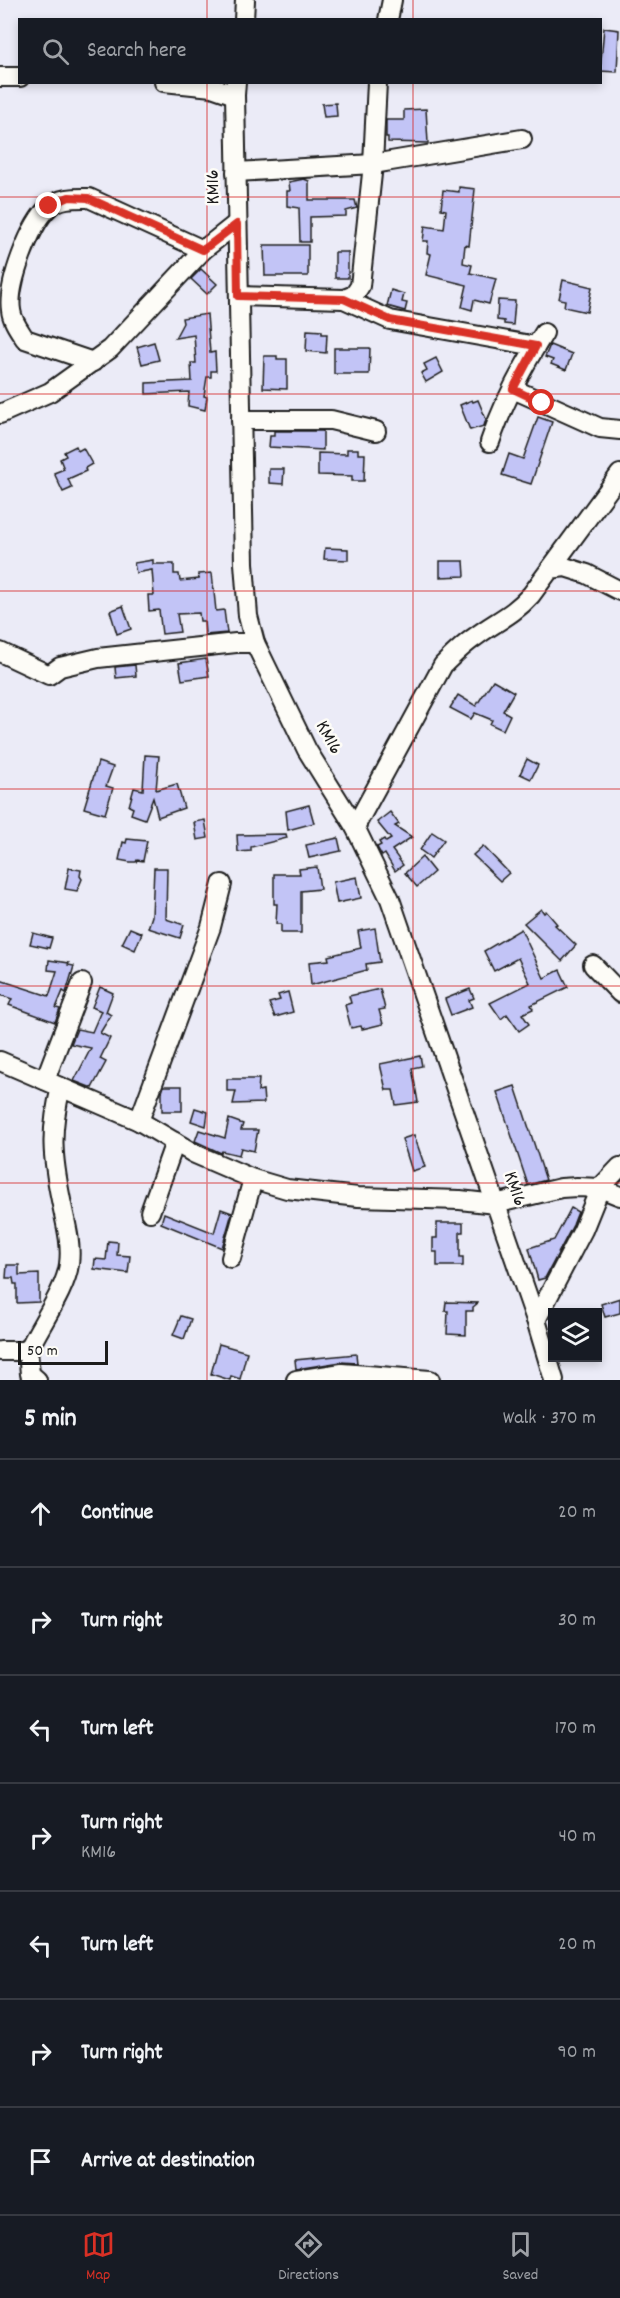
<!DOCTYPE html>
<html lang="en">
<head>
<meta charset="utf-8">
<style>
	:root { --surface:#171b24; --page:#242831; --text:#f1f3f6; --muted:#9ea1a6; --line:#363941; --accent:#d93025 }
	body { margin:0; font-family:Dekko,sans-serif; background:var(--page); color:var(--text) }
	.controls { position:absolute; right:18px; bottom:18px; display:grid; overflow:hidden; border-radius:0px; box-shadow:0 3px 9px #0003 }
	.controls button { width:54px; height:54px; display:grid; place-items:center; padding:0; border:0; border-bottom:2px solid var(--line); background:var(--surface); color:var(--text); font:30px sans-serif }
	.scale { position:absolute; left:18px; bottom:15px; width:90px; box-sizing:border-box; padding-left:6px; border:3px solid #1c1c1c; border-top:0; font-size:16px; line-height:21px; white-space:nowrap; color:#1c1c1c; -webkit-text-stroke:4px #fdfcf7; paint-order:stroke }
	.stop { position:absolute; width:18px; height:18px; margin:-14px; border:4px solid #d93025; border-radius:50%; background:#fff }
	.stop.end { background:#d93025; border-color:#fff; box-shadow:0 2px 6px #0008 }
	.list { margin:0; padding:0; list-style:none }
	h2 { display:flex; justify-content:space-between; align-items:center; height:78px; margin:0; padding:0 24px; font-size:26px }
	h2 small { font-size:20px; font-weight:400; color:var(--muted) }
	.list li { display:grid; grid-template-columns:39px 1fr auto; gap:18px; align-items:center; box-sizing:border-box; height:108px; padding:0 24px; border-top:2px solid var(--line) }
	.list b { display:block; font-size:22px; white-space:nowrap }
	.list p { margin:0; font-size:20px; white-space:nowrap; color:var(--muted) }
	.list em { font-size:20px; font-style:normal; color:var(--muted) }
	.icon { flex:none; width:33px; height:33px; fill:none; stroke:currentColor; stroke-width:2; stroke-linecap:round; stroke-linejoin:round }
	.map { position:relative; flex:none; width:620px; height:1380px; overflow:hidden }
	.search { position:absolute; background:var(--surface); box-shadow:0 3px 9px #0003; left:18px; right:18px; top:18px; height:66px; display:flex; align-items:center; gap:15px; box-sizing:border-box; padding:0 21px; border-radius:0px; color:var(--muted); font-size:22px }
	.sheet { height:834px; background:var(--surface) }
	nav { display:flex; justify-content:space-around; align-items:center; box-sizing:border-box; height:84px; border-top:2px solid var(--line); background:var(--surface); font-size:16px; color:var(--muted) }
	nav a { display:grid; justify-items:center; gap:3px }
	nav .on { color:var(--accent) }
	.map>svg:first-child { display:block }
	.building { fill:#c2c4f6; stroke:#1c1c1c; stroke-width:1.5 }
	.lines { fill:none; stroke-linecap:round; stroke-linejoin:round }
	.minor-casing { stroke:#1c1c1c; stroke-width:22 }
	.minor { stroke:#fdfcf7; stroke-width:18 }
	.route { stroke:#d93025; stroke-width:8 }
	.grid { fill:none; stroke:#d62828; stroke-width:1.5; stroke-opacity:0.55 }
	.labels { text-anchor:middle; dominant-baseline:central; stroke-width:5; stroke-linejoin:round; paint-order:stroke }
	.street-label { font-size:20px; fill:#1c1c1c; stroke:#fdfcf7 }
</style>
</head>
<body>
<div class="map">
<svg width="620" height="1380" viewBox="0 0 620 1380">
	<rect width="100%" height="100%" fill="#ebebf7"/>
	<filter id="ink" filterUnits="userSpaceOnUse"><feTurbulence type="fractalNoise" baseFrequency=".0167" numOctaves="2"/><feDisplacementMap in="SourceGraphic" scale="12" xChannelSelector="R" yChannelSelector="G"/><feConvolveMatrix kernelMatrix="1 2 1 2 8 2 1 2 1" color-interpolation-filters="sRGB"/></filter>
	<g filter="url(#ink)">
		<!-- building -->
		<g class="building">
			<polygon points="604,28 619,30 617,72 600,71"/>
			<polygon points="336,103 337,116 324,117 322,104"/>
			<polygon points="426,109 428,143 388,142 388,137 386,137 386,120 404,120 404,110"/>
			<polygon points="304,179 309,181 309,200 355,200 357,208 346,211 346,216 310,217 310,242 300,242 299,208 287,206 287,191 290,191 289,182"/>
			<polygon points="459,187 475,189 469,246 465,245 463,263 472,265 470,273 496,279 489,304 474,300 472,310 462,307 467,285 426,275 431,254 427,253 428,241 423,241 425,226 444,229 446,210 441,209 443,190 459,192"/>
			<polygon points="264,245 308,245 308,276 265,276"/>
			<rect x="335" y="252" width="13" height="26"/>
			<polygon points="201,269 217,284 207,294 191,279"/>
			<polygon points="563,280 592,287 587,312 564,307 565,300 559,299"/>
			<polygon points="391,290 404,294 402,302 407,303 405,311 387,306"/>
			<polygon points="498,300 515,301 513,325 504,324 504,321 497,320"/>
			<polygon points="207,314 210,353 215,352 216,371 211,371 211,377 207,377 204,396 207,397 205,410 188,406 189,392 146,394 146,383 192,381 191,363 196,363 194,335 175,338 183,323 182,318"/>
			<polygon points="307,330 322,331 322,334 327,334 326,353 306,351"/>
			<polygon points="154,342 159,360 142,364 137,347"/>
			<polygon points="550,345 572,354 566,370 551,364 553,360 545,357"/>
			<polygon points="334,348 370,348 369,374 334,374"/>
			<polygon points="264,356 277,356 277,359 287,359 287,389 263,388"/>
			<polygon points="436,358 443,372 426,382 421,373 427,370 424,364"/>
			<polygon points="472,400 473,402 478,400 486,419 484,426 470,430 460,405"/>
			<polygon points="538,417 552,422 531,484 502,475 509,454 523,459"/>
			<polygon points="274,431 323,431 323,450 269,447 270,436 274,436"/>
			<polygon points="76,446 78,451 83,448 92,464 85,468 86,471 68,479 72,488 63,492 54,473 64,469 60,459 66,456 64,452"/>
			<polygon points="347,449 358,449 358,454 365,454 364,481 352,481 352,476 318,475 318,453 347,454"/>
			<polygon points="269,469 284,469 283,484 269,483"/>
			<polygon points="325,548 348,549 348,560 324,559"/>
			<polygon points="153,560 153,564 174,564 174,574 179,574 180,581 199,579 198,574 212,573 216,611 224,610 227,633 205,635 204,621 200,621 199,613 177,614 180,632 162,634 159,610 149,611 148,595 154,595 152,570 136,573 134,563"/>
			<polygon points="440,561 464,561 465,576 440,577"/>
			<polygon points="123,606 131,629 117,634 110,611"/>
			<polygon points="206,659 209,676 182,680 179,663"/>
			<polygon points="135,665 136,676 116,678 115,667"/>
			<polygon points="493,680 514,692 503,711 510,715 503,730 490,724 492,720 475,713 471,719 450,708 458,695 476,706"/>
			<polygon points="145,755 159,756 156,790 177,784 184,808 158,817 153,798 145,819 131,814 133,808 129,806 134,788 143,790"/>
			<polygon points="527,759 538,765 531,779 520,774"/>
			<polygon points="98,762 113,767 106,786 113,788 105,814 84,808"/>
			<polygon points="309,805 314,823 288,830 286,811"/>
			<polygon points="390,812 399,824 395,826 412,837 392,850 403,865 395,871 385,854 382,856 377,847 381,845 379,842 384,839 386,842 391,839 377,822"/>
			<polygon points="205,820 208,838 197,840 194,822"/>
			<polygon points="432,832 444,840 431,858 420,850"/>
			<polygon points="286,834 287,838 251,847 251,851 238,852 237,835"/>
			<polygon points="338,838 341,851 309,858 306,845"/>
			<polygon points="127,839 147,841 143,861 137,860 136,862 130,862 119,860 123,842 126,843"/>
			<polygon points="483,846 509,873 500,881 473,855"/>
			<polygon points="422,857 434,872 417,887 405,873"/>
			<polygon points="317,867 320,889 301,891 301,933 281,933 281,924 276,924 277,904 274,904 274,874 300,874 299,869"/>
			<polygon points="69,868 81,870 80,876 82,879 77,891 65,889"/>
			<polygon points="154,868 167,868 166,919 184,925 180,938 148,928 152,916"/>
			<polygon points="357,877 361,898 337,903 333,882"/>
			<polygon points="541,909 544,913 546,911 557,924 555,925 576,945 562,961 524,923"/>
			<polygon points="130,928 142,933 135,950 122,944"/>
			<polygon points="375,928 380,962 366,964 367,970 311,985 309,962 329,960 328,956 361,948 358,931"/>
			<polygon points="521,929 544,978 560,970 568,987 531,1005 533,1009 522,1014 529,1024 519,1031 507,1014 501,1019 490,1003 530,983 518,958 494,971 484,951"/>
			<polygon points="33,933 52,938 49,948 30,944"/>
			<polygon points="49,960 69,963 68,965 74,966 66,993 63,991 56,1008 60,1009 55,1022 9,1005 12,999 0,995 0,980 49,996 57,971 48,970"/>
			<polygon points="100,987 113,993 106,1012 111,1015 100,1033 110,1038 100,1059 106,1062 92,1088 74,1081 91,1048 71,1044 77,1029 92,1032 101,1011 92,1007"/>
			<polygon points="380,989 385,1009 379,1010 383,1024 362,1029 361,1026 351,1028 345,1005 351,1003 349,996"/>
			<polygon points="470,989 474,998 469,1000 472,1007 451,1015 445,999"/>
			<polygon points="288,992 293,1012 275,1017 269,1003 280,1000 278,995"/>
			<polygon points="420,1056 422,1066 412,1068 418,1102 396,1105 393,1090 386,1090 380,1064"/>
			<polygon points="227,1079 259,1079 258,1091 263,1090 264,1103 233,1104 236,1091 227,1091"/>
			<polygon points="164,1086 182,1086 182,1111 162,1111 162,1092"/>
			<polygon points="515,1086 546,1180 528,1185 497,1092"/>
			<polygon points="195,1108 208,1112 206,1126 191,1121"/>
			<polygon points="229,1119 243,1124 241,1130 258,1130 254,1151 241,1148 239,1155 222,1151 221,1153 195,1141 199,1130 225,1138"/>
			<polygon points="414,1135 425,1167 412,1171 402,1139"/>
			<polygon points="571,1208 578,1212 573,1225 545,1278 538,1280 529,1248 554,1240"/>
			<polygon points="221,1209 232,1213 222,1248 161,1223 164,1213 214,1233"/>
			<polygon points="437,1223 463,1223 463,1232 460,1232 460,1257 463,1257 463,1266 437,1266 437,1252 433,1252 433,1238 437,1238"/>
			<polygon points="108,1241 118,1242 117,1255 130,1256 128,1273 94,1269 95,1259 106,1260"/>
			<polygon points="7,1265 19,1265 19,1275 39,1274 39,1302 17,1303 17,1284 14,1284 13,1278 6,1278"/>
			<polygon points="620,1298 620,1313 605,1317 601,1304"/>
			<polygon points="446,1302 478,1303 473,1307 473,1311 466,1311 466,1335 447,1334 448,1311 445,1311"/>
			<polygon points="181,1316 191,1319 184,1339 173,1335"/>
			<polygon points="219,1344 247,1352 240,1379 231,1376 230,1380 211,1374"/>
			<polygon points="356,1354 357,1363 341,1362 296,1369 295,1360"/>
		</g>
		<g class="lines">
			<!-- minor casing -->
			<g class="minor-casing">
				<g id="minor">
					<polyline points="244,20 245,0"/>
					<polyline points="388,20 392,0"/>
					<polyline points="0,77 20,77"/>
					<polyline points="164,82 212,87 235,95"/>
					<polyline points="236,82 235,95 244,563 248,616 255,643 307,750 355,827 390,899 536,1320 554,1380"/>
					<polyline points="236,172 373,164 522,139"/>
					<polyline points="239,296 344,299 354,295 360,286 373,164 377,82"/>
					<polyline points="344,299 390,320 536,346"/>
					<path d="M93 362 25 339C20 331 12 321 11 310 7 285 30 224 49 207 60 197 75 198 89 198L203 250"/>
					<polyline points="513,389 600,428 620,430"/>
					<polyline points="0,414 50,392 110,349 203,250 237,223"/>
					<polyline points="241,420 331,420 376,431"/>
					<path d="M490 442C503 403 522 368 544 333"/>
					<polyline points="550,569 565,567 587,574 620,591"/>
					<polyline points="0,652 49,675 60,667 98,658 236,643 255,643"/>
					<path d="M355 827 443 665C453 655 463 645 475 637 496 621 512 616 531 595L620 474"/>
					<polyline points="593,965 620,993"/>
					<polyline points="0,1061 139,1121 195,1154 253,1179 287,1189 358,1197 460,1200 495,1204 561,1188 577,1187 600,1188 620,1196"/>
					<polyline points="45,1080 82,983"/>
					<polyline points="139,1121 211,927 222,884"/>
					<polyline points="150,1212 175,1142"/>
					<polyline points="231,1258 253,1179"/>
					<polyline points="536,1320 583,1230 600,1188 620,1167"/>
					<path d="M0 1351H28C39 1326 66 1290 69 1264 72 1243 65 1221 61 1200 52 1156 50 1131 61 1087"/>
					<polyline points="28,1351 30,1374 37,1380"/>
					<polyline points="296,1380 342,1373 430,1380"/>
				</g>
			</g>
			<!-- minor -->
			<use href="#minor" class="minor"/>
		</g>
	</g>
	<g class="lines" filter="url(#ink)">
		<!-- route -->
		<polyline class="route" points="49,206 69,197 88,198 203,250 237,224 238,296 344,299 390,320 536,346 513,389 542,403"/>
	</g>
	<!-- grid -->
	<path class="grid" d="M207 0V20M413 0V20M207 82V1380M413 82V1380M0 197H620M0 394H620M0 591H620M0 789H620M0 986H620M0 1183H620"/>
	<g class="labels">
		<!-- street labels -->
		<g class="street-label">
			<text transform="translate(214 187) rotate(-91)">KM16</text>
			<text transform="translate(328 738) rotate(61)">KM16</text>
			<text transform="translate(514 1189) rotate(71)">KM16</text>
		</g>
	</g>
</svg>
<div class="controls">
<button><svg class="icon" aria-label="layers" viewBox="0 0 24 24"><path d="M12 4l9 5-9 5-9-5zM3 14l9 5 9-5"/></svg></button>
</div>
<div class="scale">50 m</div>
<div class="stop" style="left:542px;top:403px"></div>
<div class="stop end" style="left:49px;top:206px"></div>
<div class="search"><svg class="icon" aria-label="search" viewBox="0 0 24 24"><circle cx="10" cy="10" r="6"/><path d="M15 15l6 6"/></svg>Search here</div>
</div>
<section class="sheet">
<h2>5 min<small>Walk · 370 m</small></h2>
<ul class="list">
<li><svg class="icon" aria-label="ahead" viewBox="0 0 24 24"><path d="M12 20V5M6 11l6-6 6 6"/></svg><div><b>Continue</b></div><em>20 m</em></li>
<li><svg class="icon" aria-label="right" viewBox="0 0 24 24"><path d="M7 20v-9h11M14 6l5 5-5 5"/></svg><div><b>Turn right</b></div><em>30 m</em></li>
<li><svg class="icon" aria-label="left" viewBox="0 0 24 24"><path d="M17 20v-9H6M10 6l-5 5 5 5"/></svg><div><b>Turn left</b></div><em>170 m</em></li>
<li><svg class="icon" aria-label="right" viewBox="0 0 24 24"><path d="M7 20v-9h11M14 6l5 5-5 5"/></svg><div><b>Turn right</b><p>KM16</p></div><em>40 m</em></li>
<li><svg class="icon" aria-label="left" viewBox="0 0 24 24"><path d="M17 20v-9H6M10 6l-5 5 5 5"/></svg><div><b>Turn left</b></div><em>20 m</em></li>
<li><svg class="icon" aria-label="right" viewBox="0 0 24 24"><path d="M7 20v-9h11M14 6l5 5-5 5"/></svg><div><b>Turn right</b></div><em>90 m</em></li>
<li><svg class="icon" aria-label="arrive" viewBox="0 0 24 24"><path d="M6 21V4h12l-3 4 3 4H6"/></svg><div><b>Arrive at destination</b></div></li>
</ul>
</section>
<nav>
<a class="on"><svg class="icon" aria-label="map" viewBox="0 0 24 24"><path d="M3 6l6-2 6 2 6-2v14l-6 2-6-2-6 2zM9 4v14M15 6v14"/></svg>Map</a>
<a><svg class="icon" aria-label="directions" viewBox="0 0 24 24"><path d="M12 3l9 9-9 9-9-9zM9 14v-3h6M13 9l2 2-2 2"/></svg>Directions</a>
<a><svg class="icon" aria-label="saved" viewBox="0 0 24 24"><path d="M7 4h10v16l-5-4-5 4z"/></svg>Saved</a>
</nav>
</body>
</html>
